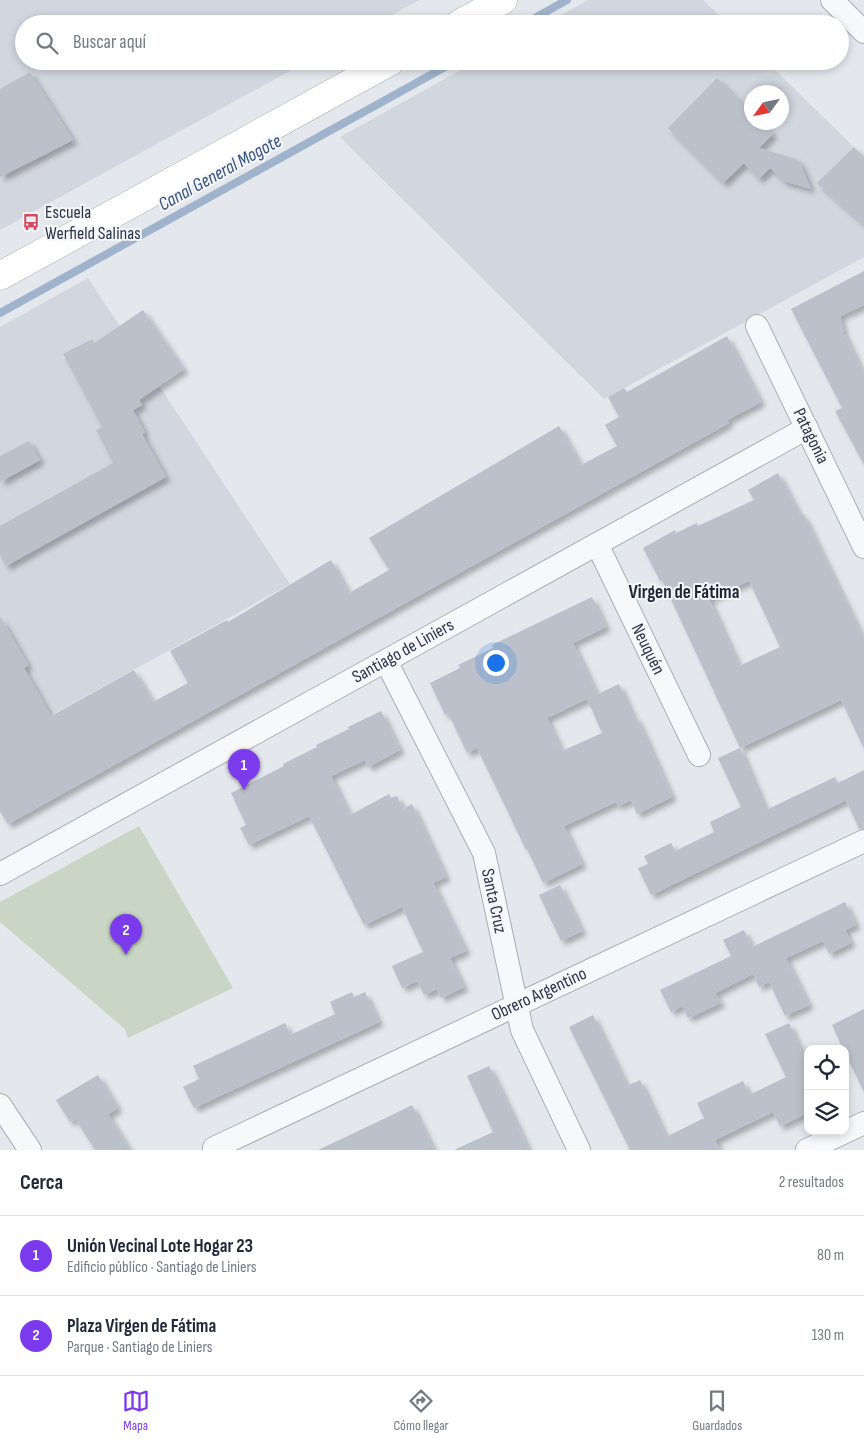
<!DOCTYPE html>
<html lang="es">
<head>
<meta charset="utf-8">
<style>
	:root { --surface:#fff; --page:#f2f2f3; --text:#1f2937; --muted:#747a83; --line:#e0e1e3; --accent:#7c3aed }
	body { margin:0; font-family:"Sofia Sans Condensed",sans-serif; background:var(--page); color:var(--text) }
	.controls { position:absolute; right:15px; bottom:15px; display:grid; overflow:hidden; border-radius:10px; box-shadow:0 2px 8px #0003 }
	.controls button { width:45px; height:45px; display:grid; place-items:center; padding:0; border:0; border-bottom:1px solid var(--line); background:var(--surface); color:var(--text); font:25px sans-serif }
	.compass { position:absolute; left:744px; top:85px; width:45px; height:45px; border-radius:50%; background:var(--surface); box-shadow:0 2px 8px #0003; rotate:237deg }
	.you { position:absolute; left:495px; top:662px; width:18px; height:18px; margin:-12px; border:4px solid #fff; border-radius:50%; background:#1a73e8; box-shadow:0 0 0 8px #1a73e833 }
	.badge { display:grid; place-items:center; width:32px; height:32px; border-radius:50%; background:var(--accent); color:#fff; font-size:16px; font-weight:700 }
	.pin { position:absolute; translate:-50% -41px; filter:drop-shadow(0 1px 2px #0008) }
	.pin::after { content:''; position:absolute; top:26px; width:18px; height:15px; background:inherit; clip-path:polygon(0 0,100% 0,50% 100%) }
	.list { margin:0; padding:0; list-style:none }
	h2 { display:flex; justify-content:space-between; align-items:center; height:65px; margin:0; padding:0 20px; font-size:21px }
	h2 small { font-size:16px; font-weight:400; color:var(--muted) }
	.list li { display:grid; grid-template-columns:32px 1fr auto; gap:15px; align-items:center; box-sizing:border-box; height:80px; padding:0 20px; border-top:1px solid var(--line) }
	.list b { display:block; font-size:19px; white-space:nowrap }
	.list p { margin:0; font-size:16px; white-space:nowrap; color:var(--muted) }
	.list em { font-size:16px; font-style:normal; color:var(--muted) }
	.icon { flex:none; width:28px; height:28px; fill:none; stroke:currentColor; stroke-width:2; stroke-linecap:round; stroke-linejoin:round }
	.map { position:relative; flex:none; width:864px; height:1150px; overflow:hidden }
	.search { position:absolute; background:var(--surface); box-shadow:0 2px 8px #0003; left:15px; right:15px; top:15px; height:55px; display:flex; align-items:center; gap:12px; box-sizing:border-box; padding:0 18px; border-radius:28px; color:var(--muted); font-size:19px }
	.sheet { height:225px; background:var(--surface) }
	nav { display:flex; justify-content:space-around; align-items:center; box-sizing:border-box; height:70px; border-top:1px solid var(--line); background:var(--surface); font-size:14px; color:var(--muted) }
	nav a { display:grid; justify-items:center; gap:2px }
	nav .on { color:var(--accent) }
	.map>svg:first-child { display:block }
	.built { fill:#d2d6de; fill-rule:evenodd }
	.green { fill:#c9d6c5 }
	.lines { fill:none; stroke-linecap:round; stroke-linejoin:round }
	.stream { stroke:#9fb4cc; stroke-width:8 }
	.building { fill:#bbc0ca; fill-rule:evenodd; filter:url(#shadow) }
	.minor-casing { stroke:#a9aeb7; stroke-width:24 }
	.secondary-casing { stroke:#a9aeb7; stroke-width:29 }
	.minor { stroke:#f7f8fa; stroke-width:22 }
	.secondary { stroke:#fff; stroke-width:28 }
	.labels { text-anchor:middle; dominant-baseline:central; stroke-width:4; stroke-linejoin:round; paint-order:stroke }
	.poi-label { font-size:18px; fill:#2b3445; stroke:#f4f6f9; text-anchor:start }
	.street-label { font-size:18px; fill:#2b3445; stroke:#f4f6f9 }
	.water-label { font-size:19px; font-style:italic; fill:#34527a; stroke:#f4f6f9 }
	.neighbourhood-label { font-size:19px; font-weight:bold; fill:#1d2536; stroke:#f4f6f9 }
</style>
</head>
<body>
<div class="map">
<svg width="864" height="1150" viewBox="0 0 864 1150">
	<defs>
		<filter id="shadow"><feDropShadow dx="4.5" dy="4.5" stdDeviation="2.5" flood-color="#0004"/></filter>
	</defs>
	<rect width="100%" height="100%" fill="#e4e7ec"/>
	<!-- built -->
	<g class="built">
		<polygon points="0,0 419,0 376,24 24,24 24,61 308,61 0,230"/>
		<polygon points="588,0 703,0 728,24 545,24"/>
		<path d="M477 61H766L864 157V257L604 399 340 137ZM752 92H782V122H752Z"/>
		<polygon points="88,278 290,584 0,743 0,327"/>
	</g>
	<!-- green -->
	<polygon class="green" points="139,826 233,988 128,1038 125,1029 0,922 0,902"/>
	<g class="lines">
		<!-- stream -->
		<g class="stream">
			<polyline points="524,24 567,0"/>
			<polyline points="0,313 456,61"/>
		</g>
	</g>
	<!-- building -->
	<g class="building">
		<polygon points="30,72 73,140 0,177 0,89"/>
		<polygon points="717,78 752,113 752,122 762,122 773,134 759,148 796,159 800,163 811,189 783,181 770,168 759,179 744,163 723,183 668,128"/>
		<polygon points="854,147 864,157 864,225 817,183"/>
		<polygon points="864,271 864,305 840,316 844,333 864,375 864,465 835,411 842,408 791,309"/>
		<polygon points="143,310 184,369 139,400 142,405 133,410 145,433 142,434 166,477 6,566 0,555 0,526 113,463 96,430 102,427 63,354 92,339 94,343"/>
		<polygon points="727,336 761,402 727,420 729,423 8,824 0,812 0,616 28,665 24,668 51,716 134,670 153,702 188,683 170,651 227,620 228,622 331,560 349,593 389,570 369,538 559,426 581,465 617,446 605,425 619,417 608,397 624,388 627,392"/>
		<polygon points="29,441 40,460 0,482 0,456"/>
		<path d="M778 473 800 515 803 514 864 640V749L841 700 740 748 662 580 660 581 643 548 675 530 676 533 697 523 698 526 754 500 748 490ZM749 581 780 647 739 666 709 599Z"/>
		<polygon points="592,597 606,627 573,643 597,694 547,718 562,751 602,733 587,699 619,684 634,718 636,717 646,738 672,797 637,814 631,800 618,806 616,802 564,826 582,864 543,883 527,849 526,850 477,748 467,753 448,713 445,715 430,683 460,668 458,665 493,648 492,645"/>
		<polygon points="381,711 400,750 368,767 365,760 331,776 350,815 389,794 391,798 397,796 403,809 412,804 446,877 433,883 466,951 450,958 464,987 441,998 437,989 424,995 417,981 402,988 392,966 423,952 402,907 364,925 309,816 249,845 240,828 246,825 231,793 284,766 283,764 317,747 316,745 349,729 348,727"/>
		<polygon points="740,748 766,810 835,777 838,783 864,770 864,828 859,829 846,800 651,895 638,868 648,864 644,856 671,843 675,851 714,832 710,822 741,807 718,758"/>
		<polygon points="560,885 582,931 561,941 539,895"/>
		<polygon points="845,902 856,925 845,930 851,943 829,954 823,941 786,958 809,1005 785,1016 769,982 759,987 753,974 715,993 721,1003 688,1018 682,1006 671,1012 660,990 731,956 723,940 744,930 752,947"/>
		<polygon points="352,992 354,997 365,992 379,1022 194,1108 183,1087 199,1079 193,1066 285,1023 290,1035 335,1014 330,1002"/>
		<polygon points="864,1009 864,1092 845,1053 845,1049 843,1049 832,1025"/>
		<polygon points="593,1015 627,1086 640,1080 666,1137 704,1118 697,1103 743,1081 749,1095 786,1077 765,1034 789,1023 802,1053 808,1050 808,1113 780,1126 773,1112 715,1140 720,1150 630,1150 569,1027"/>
		<polygon points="489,1066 499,1086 529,1150 454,1150 493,1132 467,1076"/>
		<polygon points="98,1075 118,1108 108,1114 130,1150 95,1150 75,1119 70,1122 56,1100"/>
		<polygon points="412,1105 434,1150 318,1150 390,1116"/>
	</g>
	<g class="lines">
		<!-- minor casing -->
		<g class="minor-casing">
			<g id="minor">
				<polyline points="832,0 864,32"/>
				<polyline points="757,326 864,547"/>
				<polyline points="597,544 699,755"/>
				<polyline points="386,661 484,853 522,1030 579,1150"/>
				<polyline points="0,874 807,428"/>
				<polyline points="0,1105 30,1150"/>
				<polyline points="214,1148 864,841"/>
				<polyline points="807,1150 864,1123"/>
			</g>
		</g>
		<!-- secondary casing -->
		<g class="secondary-casing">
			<g id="secondary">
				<polyline points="459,24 503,0"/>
				<polyline points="0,276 391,61"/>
			</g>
		</g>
		<!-- minor -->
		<use href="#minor" class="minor"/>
		<!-- secondary -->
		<use href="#secondary" class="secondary"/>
	</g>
	<!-- icons -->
	<defs>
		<g id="bus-bare" transform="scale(1.35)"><path d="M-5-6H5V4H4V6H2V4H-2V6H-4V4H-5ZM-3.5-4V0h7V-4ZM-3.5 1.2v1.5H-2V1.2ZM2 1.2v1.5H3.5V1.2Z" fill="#d1495b" stroke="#f4f6f9" stroke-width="2.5" paint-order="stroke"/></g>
	</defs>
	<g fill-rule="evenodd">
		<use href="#bus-bare" x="31" y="222"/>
	</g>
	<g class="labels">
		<!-- poi labels -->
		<g class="poi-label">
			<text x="45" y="212">Escuela<tspan x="45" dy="21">Werfield Salinas</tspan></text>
		</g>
		<!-- street labels -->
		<g class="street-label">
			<text transform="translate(811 436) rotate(64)">Patagonia</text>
			<text transform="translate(648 649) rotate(64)">Neuquén</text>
			<text transform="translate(403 651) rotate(-29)">Santiago de Liniers</text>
			<text transform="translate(494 901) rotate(78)">Santa Cruz</text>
			<text transform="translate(539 994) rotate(-25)">Obrero Argentino</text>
		</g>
		<!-- water labels -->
		<g class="water-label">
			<text transform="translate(220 173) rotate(-29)">Canal General Mogote</text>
		</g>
		<!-- neighbourhood labels -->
		<g class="neighbourhood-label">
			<text x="684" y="592">Virgen de Fátima</text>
		</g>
	</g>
</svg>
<div class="controls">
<button><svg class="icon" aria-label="locate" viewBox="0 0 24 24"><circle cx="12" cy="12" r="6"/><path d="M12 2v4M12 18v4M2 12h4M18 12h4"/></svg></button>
<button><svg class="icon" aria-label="layers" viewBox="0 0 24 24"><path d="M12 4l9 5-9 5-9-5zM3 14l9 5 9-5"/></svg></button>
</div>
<svg class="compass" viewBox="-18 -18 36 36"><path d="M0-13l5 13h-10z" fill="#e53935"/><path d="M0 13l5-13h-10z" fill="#747a83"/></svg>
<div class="you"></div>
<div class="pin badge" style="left:244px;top:790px">1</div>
<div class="pin badge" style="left:126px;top:955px">2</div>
<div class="search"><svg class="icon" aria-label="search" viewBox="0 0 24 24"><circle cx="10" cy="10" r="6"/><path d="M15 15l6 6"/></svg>Buscar aquí</div>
</div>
<section class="sheet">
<h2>Cerca<small>2 resultados</small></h2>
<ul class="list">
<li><span class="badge">1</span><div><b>Unión Vecinal Lote Hogar 23</b><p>Edificio público · Santiago de Liniers</p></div><em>80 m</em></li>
<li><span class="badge">2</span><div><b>Plaza Virgen de Fátima</b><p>Parque · Santiago de Liniers</p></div><em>130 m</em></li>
</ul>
</section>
<nav>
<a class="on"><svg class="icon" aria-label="map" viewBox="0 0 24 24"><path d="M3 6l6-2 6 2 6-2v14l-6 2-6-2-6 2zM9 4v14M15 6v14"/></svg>Mapa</a>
<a><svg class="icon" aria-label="directions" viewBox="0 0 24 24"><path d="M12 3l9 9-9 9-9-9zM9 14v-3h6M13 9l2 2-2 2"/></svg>Cómo llegar</a>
<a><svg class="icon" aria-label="saved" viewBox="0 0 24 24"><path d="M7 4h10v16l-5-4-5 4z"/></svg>Guardados</a>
</nav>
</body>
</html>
